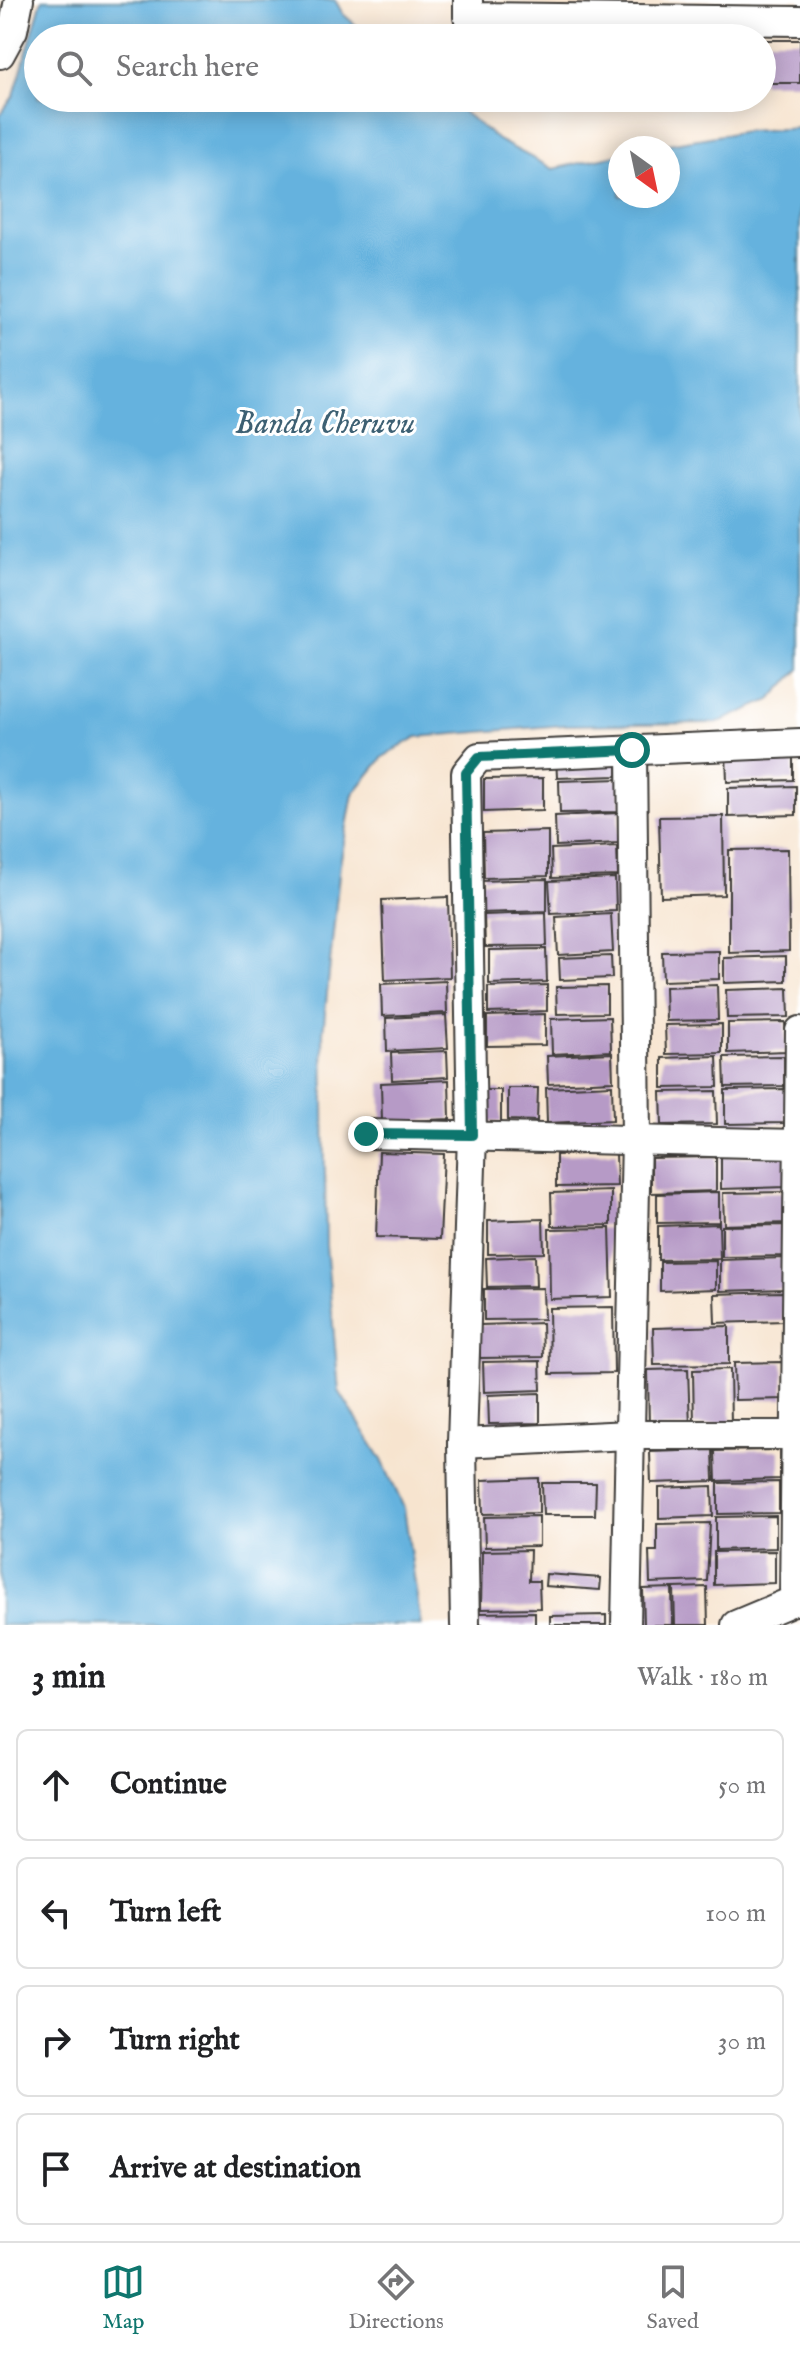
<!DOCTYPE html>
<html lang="en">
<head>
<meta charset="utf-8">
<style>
	:root { --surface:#fff; --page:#f2f2f2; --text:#202124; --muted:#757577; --line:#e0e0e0; --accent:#0f766e }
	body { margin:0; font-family:"IM FELL English",serif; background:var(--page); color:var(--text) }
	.compass { position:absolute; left:608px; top:136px; width:72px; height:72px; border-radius:50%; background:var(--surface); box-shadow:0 4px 20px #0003; rotate:147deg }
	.stop { position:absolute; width:24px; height:24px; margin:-18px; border:6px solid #0f766e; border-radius:50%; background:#fff }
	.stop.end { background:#0f766e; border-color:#fff; box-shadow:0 2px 8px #0008 }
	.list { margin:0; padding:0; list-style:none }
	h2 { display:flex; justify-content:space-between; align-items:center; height:104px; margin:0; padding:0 32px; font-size:34px }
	h2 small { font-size:26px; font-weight:400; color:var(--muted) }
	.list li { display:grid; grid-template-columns:52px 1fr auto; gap:24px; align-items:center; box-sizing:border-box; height:112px; margin:0 16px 16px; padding:0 16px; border:2px solid var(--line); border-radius:12px }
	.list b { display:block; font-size:30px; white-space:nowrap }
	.list em { font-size:26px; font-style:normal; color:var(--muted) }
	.icon { flex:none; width:44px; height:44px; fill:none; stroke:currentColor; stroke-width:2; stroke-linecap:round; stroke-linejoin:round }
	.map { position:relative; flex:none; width:800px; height:1625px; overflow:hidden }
	.search { position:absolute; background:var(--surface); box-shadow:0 4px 20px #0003; left:24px; right:24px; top:24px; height:88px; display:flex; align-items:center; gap:20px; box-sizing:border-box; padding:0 28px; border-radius:44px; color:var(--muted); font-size:30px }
	.sheet { height:616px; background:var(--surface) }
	nav { display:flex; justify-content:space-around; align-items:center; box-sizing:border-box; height:112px; border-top:2px solid var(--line); background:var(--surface); font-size:22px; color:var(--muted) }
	nav a { display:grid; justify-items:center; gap:4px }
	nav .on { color:var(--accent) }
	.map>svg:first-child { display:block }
	.water { fill:#65b2de; stroke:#40677d; stroke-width:2 }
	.building { fill:#b69ac6 }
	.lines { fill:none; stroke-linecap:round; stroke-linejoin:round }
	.street-casing { stroke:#3d3a37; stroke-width:32 }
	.street { stroke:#fff; stroke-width:28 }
	.route { stroke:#0f766e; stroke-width:10 }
	.labels { text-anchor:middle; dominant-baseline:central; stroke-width:6; stroke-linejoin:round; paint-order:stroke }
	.water-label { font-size:32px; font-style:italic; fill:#3d6073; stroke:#fff }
</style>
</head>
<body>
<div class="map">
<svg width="800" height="1625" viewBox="0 0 800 1625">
	<rect width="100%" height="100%" fill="#fff"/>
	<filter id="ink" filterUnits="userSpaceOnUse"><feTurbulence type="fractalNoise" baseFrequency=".0125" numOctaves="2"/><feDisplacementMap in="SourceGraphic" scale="16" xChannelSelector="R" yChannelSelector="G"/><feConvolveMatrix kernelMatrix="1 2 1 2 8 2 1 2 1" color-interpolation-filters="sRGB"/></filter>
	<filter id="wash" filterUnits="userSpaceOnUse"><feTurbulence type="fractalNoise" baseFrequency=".006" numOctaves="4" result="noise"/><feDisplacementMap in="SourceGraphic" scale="32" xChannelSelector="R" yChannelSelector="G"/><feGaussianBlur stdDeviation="1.8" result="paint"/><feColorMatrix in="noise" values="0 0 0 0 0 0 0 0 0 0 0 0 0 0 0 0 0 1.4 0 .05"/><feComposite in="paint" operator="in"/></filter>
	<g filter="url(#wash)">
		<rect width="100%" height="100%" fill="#f7e4cf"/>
		<!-- water -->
		<polygon class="water" points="42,0 335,0 343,14 371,38 38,38 38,98 446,98 498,140 553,169 620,154 620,196 668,196 668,148 644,148 746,131 800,128 800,669 770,700 717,723 565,725 417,737 383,757 353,794 340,864 323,1033 326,1246 339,1391 382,1460 404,1508 421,1625 0,1625 0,115 14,95"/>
		<g id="blocks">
			<!-- building -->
			<g class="building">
				<rect x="762" y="40" width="38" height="43"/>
				<polygon points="793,749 793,780 727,782 726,751"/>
				<polygon points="617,754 617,776 557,778 556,755"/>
				<polygon points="543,778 543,810 484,812 484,779"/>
				<polygon points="620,779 621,812 560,813 559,781"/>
				<polygon points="796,786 796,815 728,817 728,788"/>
				<polygon points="618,813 619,843 556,846 555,816"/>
				<polygon points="723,816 724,895 661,897 659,817"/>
				<polygon points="548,831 548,876 484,878 483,833"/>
				<polygon points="617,846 618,876 552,878 551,849"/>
				<polygon points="788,849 789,951 729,953 729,850"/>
				<polygon points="615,878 616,911 551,914 549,881"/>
				<polygon points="547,879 547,911 480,913 479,881"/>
				<polygon points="448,897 450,977 385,980 382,900"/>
				<polygon points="546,913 547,946 485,947 484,915"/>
				<polygon points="611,914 613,952 558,955 556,917"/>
				<polygon points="546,949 547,982 489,984 489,950"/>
				<polygon points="719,951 719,979 663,981 662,952"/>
				<polygon points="611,956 612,978 560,980 559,958"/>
				<polygon points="786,956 786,981 724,983 724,958"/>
				<polygon points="446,981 447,1013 382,1016 381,984"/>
				<polygon points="547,985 547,1011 488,1013 488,987"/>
				<polygon points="717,985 718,1020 666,1021 665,987"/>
				<polygon points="607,986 607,1013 557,1014 556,987"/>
				<polygon points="788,988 789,1017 727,1018 726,990"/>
				<polygon points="545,1014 545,1045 487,1046 487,1016"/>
				<polygon points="446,1015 448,1048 387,1051 386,1018"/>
				<polygon points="610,1017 611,1051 552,1054 551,1019"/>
				<polygon points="785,1022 786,1051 728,1053 728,1023"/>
				<polygon points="722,1024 722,1053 666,1054 665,1025"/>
				<polygon points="447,1051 448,1077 392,1080 391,1053"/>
				<polygon points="612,1053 613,1081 548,1084 547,1056"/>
				<polygon points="717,1056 718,1087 662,1088 662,1058"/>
				<polygon points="784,1056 784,1086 725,1087 724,1057"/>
				<polygon points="449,1080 450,1119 382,1122 381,1083"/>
				<polygon points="612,1085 613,1120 547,1123 546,1088"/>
				<polygon points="508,1088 538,1088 537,1121 508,1120"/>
				<polygon points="785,1089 786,1123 725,1124 725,1090"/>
				<rect x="477" y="1090" width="24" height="32"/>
				<polygon points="716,1091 717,1124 662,1125 661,1092"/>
				<polygon points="379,1152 444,1154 440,1239 376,1237"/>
				<polygon points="616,1153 617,1186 556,1187 556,1155"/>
				<polygon points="786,1156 787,1187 721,1189 721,1157"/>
				<polygon points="716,1157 716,1191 651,1193 651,1158"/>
				<polygon points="611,1191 611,1225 552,1226 551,1193"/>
				<polygon points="719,1192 719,1222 657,1223 657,1194"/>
				<polygon points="788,1192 789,1223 724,1225 723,1193"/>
				<polygon points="543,1219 544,1253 488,1254 488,1221"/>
				<polygon points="719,1224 720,1259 658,1260 658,1226"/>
				<polygon points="787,1225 788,1256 722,1257 722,1226"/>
				<polygon points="610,1228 612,1297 550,1299 549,1229"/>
				<polygon points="535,1256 536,1286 487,1287 486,1258"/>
				<polygon points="785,1258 786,1289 720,1291 720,1260"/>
				<polygon points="716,1261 716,1289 660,1291 660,1262"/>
				<polygon points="543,1288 544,1319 484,1320 484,1289"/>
				<polygon points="783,1292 783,1321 715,1323 714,1294"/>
				<polygon points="613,1307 614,1373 550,1374 549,1308"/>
				<polygon points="542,1323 543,1357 480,1358 480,1325"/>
				<polygon points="729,1326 729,1364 654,1365 653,1328"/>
				<polygon points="540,1361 541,1390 484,1392 483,1362"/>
				<polygon points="783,1362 784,1399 735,1400 734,1363"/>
				<polygon points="688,1369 690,1427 649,1428 648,1370"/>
				<polygon points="730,1369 731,1424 694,1425 693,1370"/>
				<polygon points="540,1393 540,1423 489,1424 488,1395"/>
				<polygon points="713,1450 714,1481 651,1483 650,1452"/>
				<polygon points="780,1450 780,1479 716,1481 715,1451"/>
				<polygon points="539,1478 539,1513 483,1514 482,1480"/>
				<polygon points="779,1482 779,1513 718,1514 718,1483"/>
				<polygon points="542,1483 596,1483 595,1515 543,1515"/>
				<polygon points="712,1486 713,1516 659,1518 659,1488"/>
				<polygon points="539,1516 539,1546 485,1547 484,1517"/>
				<polygon points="776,1516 776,1548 716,1550 716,1517"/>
				<polygon points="710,1523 707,1581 650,1583 649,1551 657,1551 657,1524"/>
				<polygon points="530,1550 529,1581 539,1581 540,1608 481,1609 482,1551"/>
				<polygon points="775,1551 775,1583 714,1585 714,1552"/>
				<polygon points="546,1574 601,1578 600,1590 545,1586"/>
				<polygon points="707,1587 708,1625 675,1625 674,1588"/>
				<polygon points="672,1588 673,1625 644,1625 643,1589"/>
				<polygon points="535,1612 535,1625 479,1625 479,1613"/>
				<polygon points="606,1615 606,1625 550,1625 550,1616"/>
			</g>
		</g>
	</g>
	<g filter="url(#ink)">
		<use href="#blocks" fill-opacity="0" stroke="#3d3a37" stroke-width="2"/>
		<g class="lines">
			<!-- street casing -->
			<g class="street-casing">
				<g id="street">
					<polyline points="468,0 468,17 800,21"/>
					<polyline points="0,54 13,30 19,0"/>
					<polyline points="366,1134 800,1144"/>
					<polyline points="462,1443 629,1435 793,1435"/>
					<polyline points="794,1601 800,1031"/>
					<polyline points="465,1625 462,1443 472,1135 466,773 479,757 800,743"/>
					<polyline points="626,1625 636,1138 632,750"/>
					<polyline points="736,1625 800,1598"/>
				</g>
			</g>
			<!-- street -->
			<use href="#street" class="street"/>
		</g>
	</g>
	<g class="lines" filter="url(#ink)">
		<!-- route -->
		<polyline class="route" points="366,1134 472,1135 466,773 479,757 632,750"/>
	</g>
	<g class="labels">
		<!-- water labels -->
		<g class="water-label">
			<text x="325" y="424">Banda Cheruvu</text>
		</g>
	</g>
</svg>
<svg class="compass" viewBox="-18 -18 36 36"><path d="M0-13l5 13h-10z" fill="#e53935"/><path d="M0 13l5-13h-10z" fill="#757577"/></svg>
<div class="stop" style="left:632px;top:750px"></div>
<div class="stop end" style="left:366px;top:1134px"></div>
<div class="search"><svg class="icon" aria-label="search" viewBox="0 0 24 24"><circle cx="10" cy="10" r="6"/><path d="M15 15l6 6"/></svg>Search here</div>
</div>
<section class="sheet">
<h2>3 min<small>Walk · 180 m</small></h2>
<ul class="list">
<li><svg class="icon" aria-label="ahead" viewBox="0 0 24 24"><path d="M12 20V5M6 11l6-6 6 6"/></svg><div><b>Continue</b></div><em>50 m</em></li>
<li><svg class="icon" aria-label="left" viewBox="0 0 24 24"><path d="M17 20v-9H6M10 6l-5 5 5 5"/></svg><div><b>Turn left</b></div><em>100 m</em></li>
<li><svg class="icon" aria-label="right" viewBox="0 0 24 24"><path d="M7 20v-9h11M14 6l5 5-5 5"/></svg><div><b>Turn right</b></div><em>30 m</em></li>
<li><svg class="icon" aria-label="arrive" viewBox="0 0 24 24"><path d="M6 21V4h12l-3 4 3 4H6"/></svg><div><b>Arrive at destination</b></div></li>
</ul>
</section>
<nav>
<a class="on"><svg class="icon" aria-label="map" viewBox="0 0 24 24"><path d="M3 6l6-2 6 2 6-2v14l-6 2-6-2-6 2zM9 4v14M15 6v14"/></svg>Map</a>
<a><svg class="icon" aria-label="directions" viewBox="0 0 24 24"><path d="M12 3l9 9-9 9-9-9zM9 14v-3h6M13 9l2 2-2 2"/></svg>Directions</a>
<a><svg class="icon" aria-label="saved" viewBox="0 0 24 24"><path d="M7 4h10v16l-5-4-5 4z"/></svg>Saved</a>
</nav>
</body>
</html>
